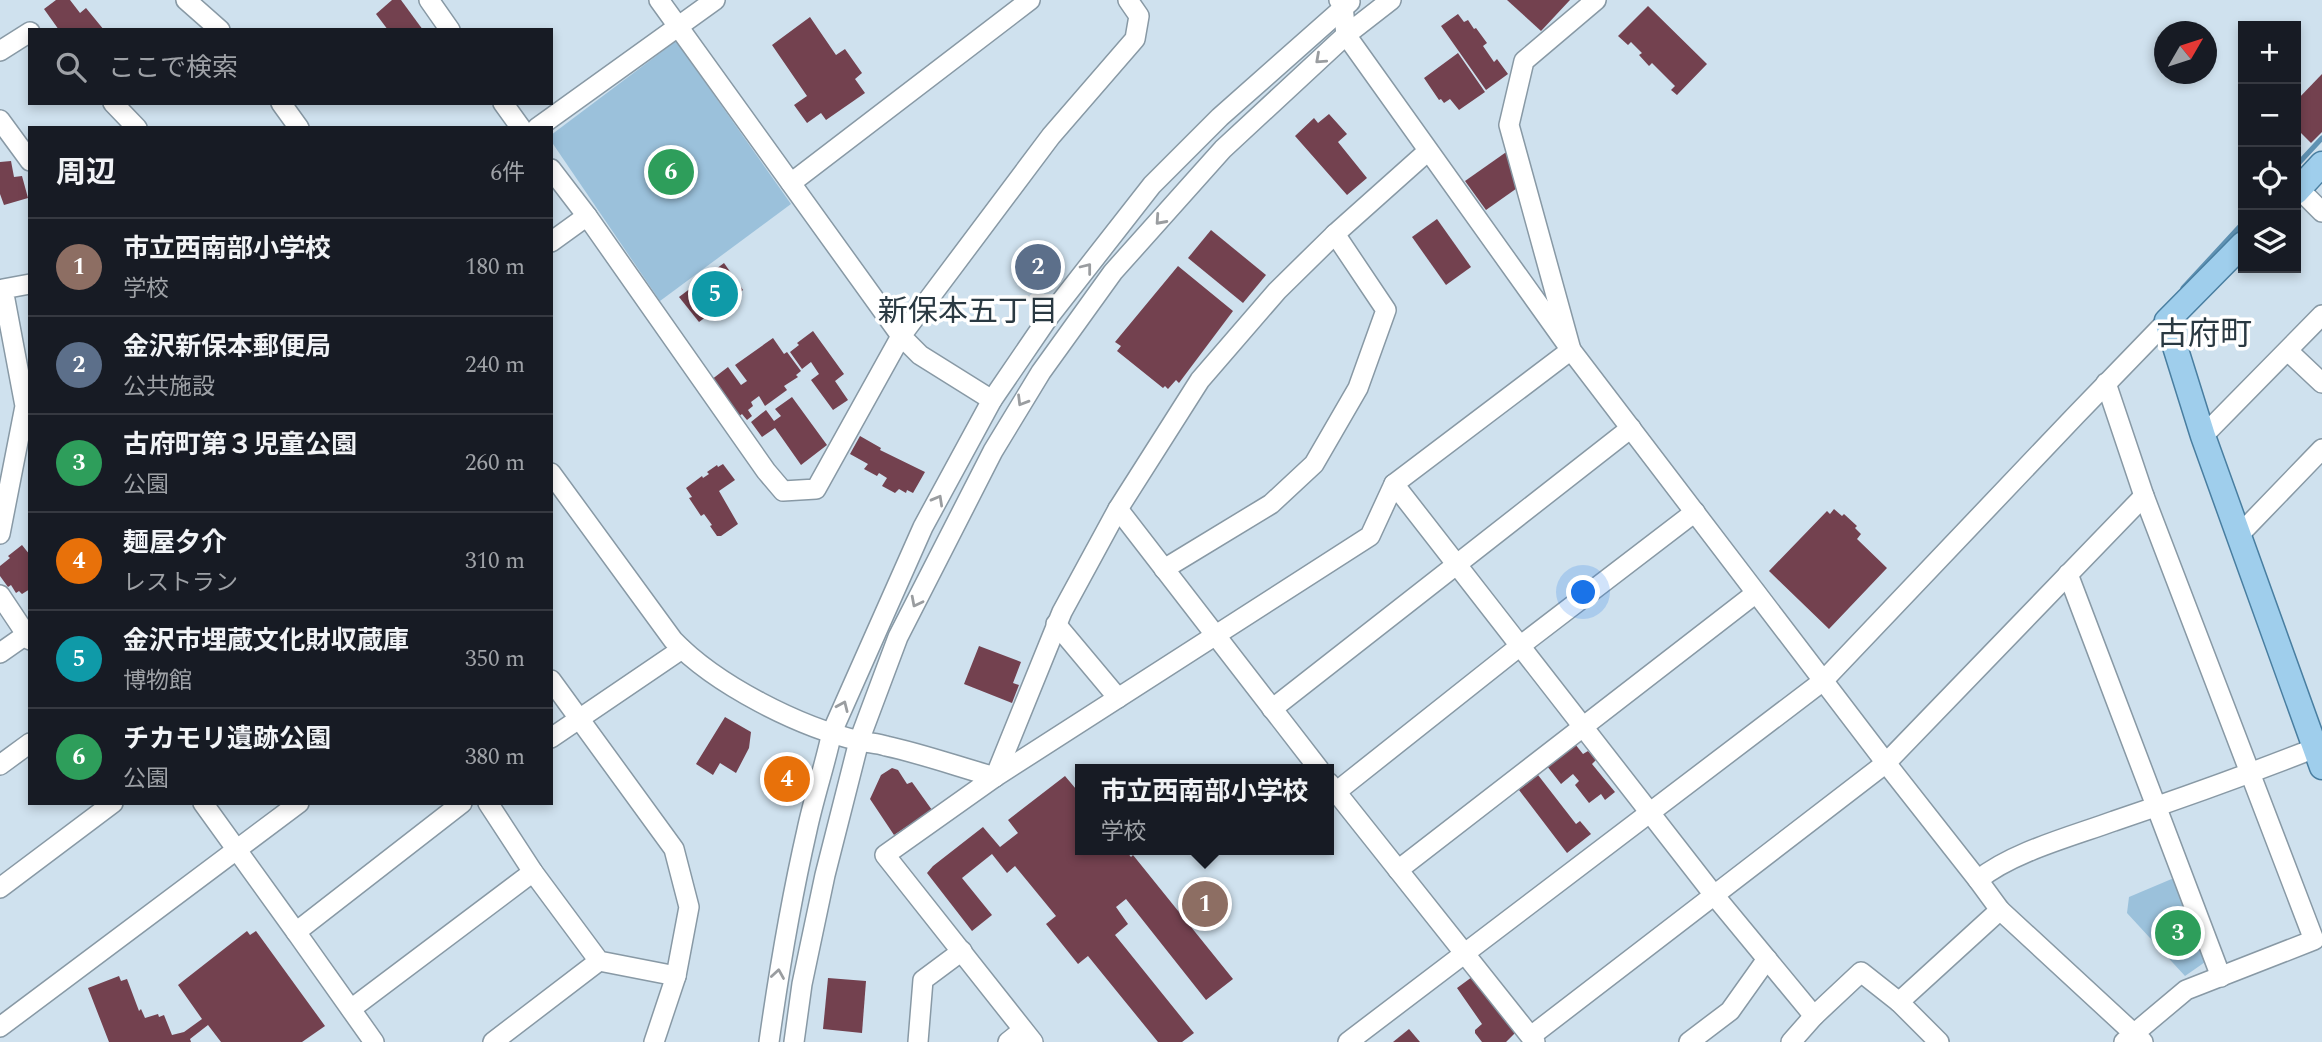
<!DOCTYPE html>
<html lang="ja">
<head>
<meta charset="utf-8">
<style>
	:root { --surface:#171b24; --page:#242831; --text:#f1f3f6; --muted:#9ea1a6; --line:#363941; --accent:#c5396e }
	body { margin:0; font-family:Spectral,"Noto Sans JP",serif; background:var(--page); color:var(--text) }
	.controls { position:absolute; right:21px; top:21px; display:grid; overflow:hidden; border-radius:0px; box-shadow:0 4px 10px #0003 }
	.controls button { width:63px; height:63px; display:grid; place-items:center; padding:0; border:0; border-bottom:2px solid var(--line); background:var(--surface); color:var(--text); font:35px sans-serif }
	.compass { position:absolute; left:2154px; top:21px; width:63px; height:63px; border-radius:50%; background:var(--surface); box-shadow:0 4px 10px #0003; rotate:51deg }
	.you { position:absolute; left:1584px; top:593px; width:24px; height:24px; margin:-18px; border:5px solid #fff; border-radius:50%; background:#1a73e8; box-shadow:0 0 0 10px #1a73e833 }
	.badge { display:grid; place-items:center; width:46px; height:46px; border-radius:50%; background:var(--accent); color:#fff; font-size:23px; font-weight:700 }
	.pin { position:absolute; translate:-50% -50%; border:4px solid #fff; box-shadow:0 2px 7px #0006 }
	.popup { position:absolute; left:1075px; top:764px; width:259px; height:91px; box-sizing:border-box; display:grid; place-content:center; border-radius:0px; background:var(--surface); filter:drop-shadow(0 2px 5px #0005); font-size:23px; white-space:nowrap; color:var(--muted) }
	.popup b { font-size:26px; color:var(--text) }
	.popup::after { content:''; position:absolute; left:50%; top:100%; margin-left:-14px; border:14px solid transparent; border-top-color:var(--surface) }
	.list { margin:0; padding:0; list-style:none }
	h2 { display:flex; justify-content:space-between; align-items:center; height:91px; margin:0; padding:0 28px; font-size:30px }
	h2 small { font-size:23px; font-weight:400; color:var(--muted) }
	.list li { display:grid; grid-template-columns:46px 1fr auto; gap:21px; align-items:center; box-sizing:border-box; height:98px; padding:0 28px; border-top:2px solid var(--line) }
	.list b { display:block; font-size:26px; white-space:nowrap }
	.list p { margin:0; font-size:23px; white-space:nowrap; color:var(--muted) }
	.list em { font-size:23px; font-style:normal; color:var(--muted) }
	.icon { flex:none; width:38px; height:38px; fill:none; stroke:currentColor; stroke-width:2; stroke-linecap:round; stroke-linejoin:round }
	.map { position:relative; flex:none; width:2322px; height:1042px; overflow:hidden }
	.search { position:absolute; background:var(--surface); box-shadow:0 4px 10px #0003; left:28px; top:28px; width:525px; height:77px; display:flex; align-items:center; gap:18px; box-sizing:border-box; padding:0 24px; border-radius:0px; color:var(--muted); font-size:26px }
	.panel { position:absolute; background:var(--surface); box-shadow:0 4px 10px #0003; left:28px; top:126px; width:525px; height:679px; border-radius:0px }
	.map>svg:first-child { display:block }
	.green { fill:#9bc1db }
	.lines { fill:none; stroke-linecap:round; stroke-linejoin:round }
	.stream { stroke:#5f91b2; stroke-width:5 }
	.building { fill:#73414f }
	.minor-casing { stroke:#8899a5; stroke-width:22 }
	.major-casing { stroke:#497ea0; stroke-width:27 }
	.minor { stroke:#fff; stroke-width:19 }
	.major { stroke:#9fceec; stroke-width:24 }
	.oneway { stroke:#9a9da0 }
	.labels { text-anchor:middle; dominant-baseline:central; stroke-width:7; stroke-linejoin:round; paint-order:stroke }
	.neighbourhood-label { font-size:30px; fill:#2a3942; stroke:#fff }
	.quarter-label { font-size:32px; fill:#2a3942; stroke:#fff }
</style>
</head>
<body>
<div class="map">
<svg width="2322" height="1042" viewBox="0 0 2322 1042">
	<rect width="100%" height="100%" fill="#cfe1ee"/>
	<!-- green -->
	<g class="green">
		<polygon points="676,41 791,204 660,301 551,141 551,135"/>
		<polygon points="2174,878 2218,953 2185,976 2127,913 2129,897"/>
	</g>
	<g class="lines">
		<!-- stream -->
		<g class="stream">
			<polyline points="2296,166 2322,138"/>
			<polyline points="2183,288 2243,223"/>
		</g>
	</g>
	<!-- building -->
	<g class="building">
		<polygon points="56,0 70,0 80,13 86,8 104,30 59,30 44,9"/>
		<polygon points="392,0 401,0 423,30 388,30 376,14"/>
		<polygon points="1507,0 1570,0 1541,31"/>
		<polygon points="1648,6 1707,64 1677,95 1671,90 1675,86 1652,63 1649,66 1639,55 1642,53 1631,42 1628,45 1618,36"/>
		<polygon points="1458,14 1464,22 1468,20 1474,29 1476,28 1487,43 1483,46 1494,62 1497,59 1508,74 1486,90 1441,26"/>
		<polygon points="810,17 836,55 845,49 862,73 855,79 865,93 826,120 821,113 807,123 794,105 807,96 772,45"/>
		<polygon points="1458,53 1485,92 1459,110 1450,99 1444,103 1441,99 1439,100 1424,78"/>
		<polygon points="2322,74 2322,132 2311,143 2296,128 2296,101"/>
		<polygon points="1329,114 1347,134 1338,142 1367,178 1347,195 1295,136 1314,118 1318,123"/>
		<polygon points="1512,148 1520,186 1486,210 1465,181"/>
		<polygon points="11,161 14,177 22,176 28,198 4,205 0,194 0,162"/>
		<polygon points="1437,219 1471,267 1446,285 1412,237"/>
		<polygon points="1211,230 1266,275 1243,303 1188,258"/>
		<polygon points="724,263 743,290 699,322 679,297"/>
		<polygon points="1178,266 1233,311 1179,383 1176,380 1168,389 1165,386 1163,388 1117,351 1121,346 1115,342"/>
		<polygon points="813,331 844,374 835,381 848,400 833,410 811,380 819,374 811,362 802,369 790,352 799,345 797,343"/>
		<polygon points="773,338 784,354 787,352 801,371 796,375 798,377 784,386 787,390 765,406 759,396 751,402 753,406 748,410 752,416 747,420 742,414 738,417 711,380 728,367 741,385 747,381 735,365"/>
		<polygon points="792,397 827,445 801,465 775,428 762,437 751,422 766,410 774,421 781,416 775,409"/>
		<polygon points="860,436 881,448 880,450 925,472 913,493 907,490 906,493 899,489 895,493 882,486 887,478 879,473 877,476 864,469 868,464 850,454"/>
		<polygon points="723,464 735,480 719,491 738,524 721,536 717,536 710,526 712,525 704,514 701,516 689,498 692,497 686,488 702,476 703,478 709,474 707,472 717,465 718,467"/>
		<polygon points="1834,509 1842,516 1844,514 1857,526 1855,528 1861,534 1857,539 1887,568 1829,629 1769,571 1827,511 1830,514"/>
		<polygon points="22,545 30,555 30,589 22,594 19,591 16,593 11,585 8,587 0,576 0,566 10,558 8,556"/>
		<polygon points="979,646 1021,662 1013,683 1019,685 1012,703 964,684"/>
		<polygon points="725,717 751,732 749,748 736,773 720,763 713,775 696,764"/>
		<polygon points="1575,744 1583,754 1588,751 1596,760 1592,764 1615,792 1605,800 1601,794 1589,803 1575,785 1579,781 1573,774 1561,784 1547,766"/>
		<polygon points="892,768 898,770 907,784 912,782 932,810 894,835 870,799 881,775"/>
		<polygon points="1538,775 1576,824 1580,821 1591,834 1567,853 1519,790"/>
		<polygon points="1065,776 1081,795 1081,850 1125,850 1131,857 1133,855 1233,979 1206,1000 1126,899 1116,907 1128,924 1115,935 1194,1033 1182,1042 1158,1042 1088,956 1078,964 1046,924 1056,916 1015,866 1007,873 992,854 962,878 992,915 972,931 927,873 933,866 983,827 1000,847 1018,833 1008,820"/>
		<polygon points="247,931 250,935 256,931 325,1026 302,1042 221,1042 208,1025 190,1039 191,1042 109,1042 88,988 119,976 121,981 127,979 139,1011 141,1009 145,1018 158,1014 159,1017 164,1015 172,1035 184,1032 202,1019 178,985"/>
		<polygon points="1472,977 1515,1033 1506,1042 1482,1042 1475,1033 1475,1030 1482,1024 1457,988"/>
		<polygon points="828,978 866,981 862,1033 823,1029"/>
		<polygon points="1409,1029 1420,1042 1393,1042"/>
	</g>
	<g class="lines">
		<!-- minor casing -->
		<g class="minor-casing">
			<g id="minor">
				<polyline points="186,0 220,30"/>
				<polyline points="429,0 450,30"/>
				<path d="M1339 0 1343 6 1346 35 1571 350 1886 763 1978 880C2012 852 2073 836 2114 821 2182 798 2249 774 2315 748L2322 742"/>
				<polyline points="0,51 30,32"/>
				<polyline points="113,103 137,128"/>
				<polyline points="281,103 299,128"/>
				<polyline points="503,103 521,128"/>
				<polyline points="0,120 30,161"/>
				<polyline points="537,128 715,0"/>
				<polyline points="551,169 587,216"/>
				<polyline points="791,183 1030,0"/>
				<polyline points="2299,189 2322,212"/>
				<polyline points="551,242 587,216 766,471 783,491 816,489 901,336 659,0"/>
				<polyline points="2288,351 2322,383"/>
				<polyline points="2106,383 2144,496 2314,940 2186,990 2124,1042"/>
				<polyline points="992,400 920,355 901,336 1051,136 1135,39 1139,16 1128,0"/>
				<polyline points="2203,436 2322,315"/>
				<path d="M551 473 673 640C716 685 799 727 860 741 868 743 878 743 886 746 923 754 959 767 995 777L885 855 1033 1042"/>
				<polyline points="1394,484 1714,895 1814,1016"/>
				<polyline points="1118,509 1319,769"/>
				<polyline points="0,534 25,406 3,289 30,284"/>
				<polyline points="2239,535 2322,449"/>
				<polyline points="1164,569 1271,504 1314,464 1358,388 1386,310 1335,234"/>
				<polyline points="2068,574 2221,977"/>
				<polyline points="0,595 30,640"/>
				<polyline points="1056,624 1118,698"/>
				<polyline points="0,653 30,632"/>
				<polyline points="551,680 674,849 689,907 676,976"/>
				<polyline points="1272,709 1631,428"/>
				<polyline points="551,738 682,649"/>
				<polyline points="0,765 30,743"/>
				<polyline points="995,777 1370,536 1394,484 1571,350 1509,125 1524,61 1596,0"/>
				<polyline points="995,777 1062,612 1118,509 1200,380 1277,291 1335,234 1428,151"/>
				<polyline points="1329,783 1535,1042"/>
				<polyline points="1336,792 1520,646 1695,512"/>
				<polyline points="203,803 296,932"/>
				<polyline points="488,803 533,872 599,961 676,976 654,1042"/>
				<polyline points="1398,870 1756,593"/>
				<polyline points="1978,880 2000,910 2143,1042"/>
				<polyline points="0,888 113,803"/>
				<polyline points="351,1009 533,872"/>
				<polyline points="0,1027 299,803"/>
				<polyline points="1531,1036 1886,763 2144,496"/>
				<polyline points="374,1042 296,932 462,803"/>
				<polyline points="493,1042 599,961"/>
				<path d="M769 1042C779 971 791 900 807 830 814 797 825 765 832 732L923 527 992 400 1048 318 1152 185 1220 117 1350 2"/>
				<polyline points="794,1042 802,984 825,875 859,741 898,637 993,451 1041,372 1113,272 1223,149 1346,35 1391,0"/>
				<polyline points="918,1042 923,980 962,951"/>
				<polyline points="1008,1042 1023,1030"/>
				<polyline points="1348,1042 1823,681 2076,415 2167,321"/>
				<polyline points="1689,1042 1730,1011 1767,959"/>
				<polyline points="1791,1042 1814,1016 1861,972 1899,1002"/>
				<polyline points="1939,1042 1899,1002 2000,910"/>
			</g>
		</g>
		<!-- major casing -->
		<g class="major-casing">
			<g id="major">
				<polyline points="2296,192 2322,164"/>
				<polyline points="2243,244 2167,321 2203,436 2322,767"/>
			</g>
		</g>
		<!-- minor -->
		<use href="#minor" class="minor"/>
		<!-- major -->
		<use href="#major" class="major"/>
	</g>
	<!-- one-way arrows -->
	<defs><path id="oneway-chevron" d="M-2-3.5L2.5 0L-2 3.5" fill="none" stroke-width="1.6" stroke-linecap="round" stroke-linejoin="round" transform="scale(1.75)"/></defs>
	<g class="oneway">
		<use href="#oneway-chevron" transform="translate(1320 59) rotate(138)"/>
		<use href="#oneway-chevron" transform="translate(1160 220) rotate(132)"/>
		<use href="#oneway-chevron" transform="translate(1087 268) rotate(-52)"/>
		<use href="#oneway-chevron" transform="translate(1022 401) rotate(121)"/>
		<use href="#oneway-chevron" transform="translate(938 500) rotate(-61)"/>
		<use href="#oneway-chevron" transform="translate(916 602) rotate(117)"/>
		<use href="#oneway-chevron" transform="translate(843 706) rotate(-66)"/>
		<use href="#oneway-chevron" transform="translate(778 974) rotate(-81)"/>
	</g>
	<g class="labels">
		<!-- neighbourhood labels -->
		<g class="neighbourhood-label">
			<text x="968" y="312">新保本五丁目</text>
		</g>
		<!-- quarter labels -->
		<g class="quarter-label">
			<text x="2204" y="334">古府町</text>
		</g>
	</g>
</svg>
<div class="controls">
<button>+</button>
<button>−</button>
<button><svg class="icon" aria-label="locate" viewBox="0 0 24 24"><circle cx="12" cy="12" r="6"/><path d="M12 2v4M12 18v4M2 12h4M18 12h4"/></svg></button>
<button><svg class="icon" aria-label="layers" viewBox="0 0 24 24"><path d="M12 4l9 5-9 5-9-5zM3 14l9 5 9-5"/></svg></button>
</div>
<svg class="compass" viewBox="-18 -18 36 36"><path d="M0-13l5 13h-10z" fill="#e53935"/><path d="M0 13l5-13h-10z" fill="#9ea1a6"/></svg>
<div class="you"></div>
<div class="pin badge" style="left:1205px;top:904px;background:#8d6e63">1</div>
<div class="popup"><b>市立西南部小学校</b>学校</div>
<div class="pin badge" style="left:1038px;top:267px;background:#5c6f8a">2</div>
<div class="pin badge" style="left:2178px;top:933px;background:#2e9e5b">3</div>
<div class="pin badge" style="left:787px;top:779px;background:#e8710a">4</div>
<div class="pin badge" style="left:715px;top:294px;background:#0f9aa8">5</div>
<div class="pin badge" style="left:671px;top:172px;background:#2e9e5b">6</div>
<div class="search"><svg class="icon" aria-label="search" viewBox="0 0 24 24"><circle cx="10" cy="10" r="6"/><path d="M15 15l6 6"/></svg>ここで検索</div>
<section class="panel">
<h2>周辺<small>6件</small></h2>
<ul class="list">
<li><span class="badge" style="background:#8d6e63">1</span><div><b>市立西南部小学校</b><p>学校</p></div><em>180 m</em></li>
<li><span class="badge" style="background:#5c6f8a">2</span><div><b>金沢新保本郵便局</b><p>公共施設</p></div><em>240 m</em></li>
<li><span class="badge" style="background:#2e9e5b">3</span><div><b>古府町第３児童公園</b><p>公園</p></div><em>260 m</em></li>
<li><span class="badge" style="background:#e8710a">4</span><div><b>麺屋夕介</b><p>レストラン</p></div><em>310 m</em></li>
<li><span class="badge" style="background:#0f9aa8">5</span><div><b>金沢市埋蔵文化財収蔵庫</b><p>博物館</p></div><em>350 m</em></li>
<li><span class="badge" style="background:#2e9e5b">6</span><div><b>チカモリ遺跡公園</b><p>公園</p></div><em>380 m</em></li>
</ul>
</section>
</div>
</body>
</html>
